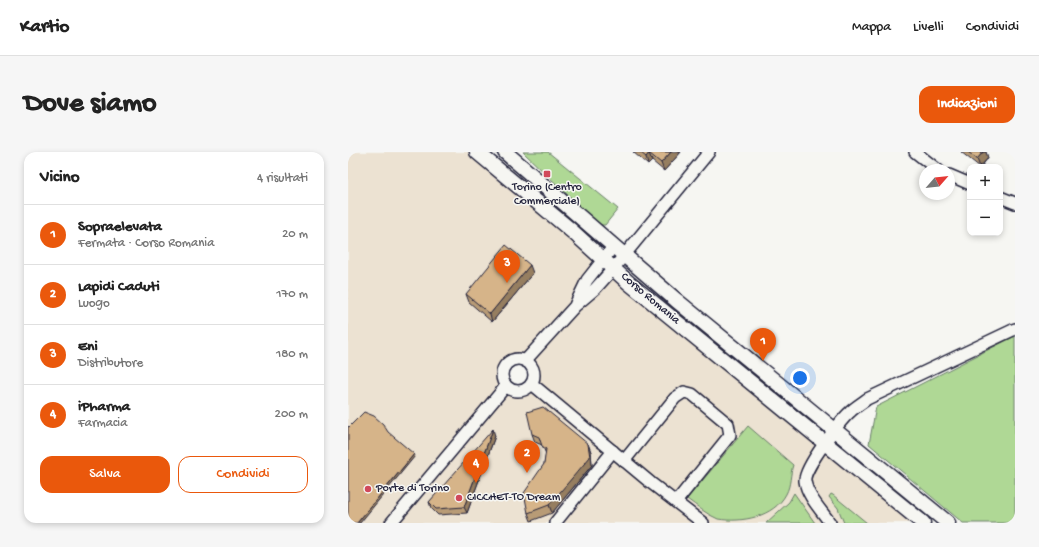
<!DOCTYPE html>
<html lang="it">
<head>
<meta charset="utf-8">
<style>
	:root { --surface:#fff; --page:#f6f6f6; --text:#222; --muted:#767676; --line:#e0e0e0; --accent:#ea580c }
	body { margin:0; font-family:"Gochi Hand",sans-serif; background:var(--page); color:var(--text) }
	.controls { position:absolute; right:12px; top:12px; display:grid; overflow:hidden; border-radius:8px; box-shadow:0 2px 6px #0003 }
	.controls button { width:36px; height:36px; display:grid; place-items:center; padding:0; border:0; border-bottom:1px solid var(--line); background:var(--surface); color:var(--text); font:20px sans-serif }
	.compass { position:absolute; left:571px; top:12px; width:36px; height:36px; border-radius:50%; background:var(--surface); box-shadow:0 2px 6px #0003; rotate:62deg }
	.you { position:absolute; left:452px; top:226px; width:14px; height:14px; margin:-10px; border:3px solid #fff; border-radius:50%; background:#1a73e8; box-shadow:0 0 0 6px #1a73e833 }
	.badge { display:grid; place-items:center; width:26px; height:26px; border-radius:50%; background:var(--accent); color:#fff; font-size:13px; font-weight:700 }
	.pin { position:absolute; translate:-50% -33px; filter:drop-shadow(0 1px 2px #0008) }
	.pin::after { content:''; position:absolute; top:21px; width:14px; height:12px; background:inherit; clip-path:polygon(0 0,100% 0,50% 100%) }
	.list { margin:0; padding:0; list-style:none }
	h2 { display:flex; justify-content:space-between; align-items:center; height:52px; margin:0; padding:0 16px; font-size:17px }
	h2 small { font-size:13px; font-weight:400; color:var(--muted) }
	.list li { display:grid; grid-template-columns:26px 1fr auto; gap:12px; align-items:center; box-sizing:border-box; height:60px; padding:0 16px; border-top:1px solid var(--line) }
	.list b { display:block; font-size:15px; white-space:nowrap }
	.list p { margin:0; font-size:13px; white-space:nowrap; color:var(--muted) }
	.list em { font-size:13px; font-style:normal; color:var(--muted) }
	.actions { display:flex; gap:8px; padding:12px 16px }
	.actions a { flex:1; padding:9px 0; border:1px solid var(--accent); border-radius:12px; text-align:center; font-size:14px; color:var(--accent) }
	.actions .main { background:var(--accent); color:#fff }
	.map { position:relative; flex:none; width:667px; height:371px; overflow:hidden; border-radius:12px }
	header { display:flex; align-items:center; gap:24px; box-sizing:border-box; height:56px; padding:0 20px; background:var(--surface); border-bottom:1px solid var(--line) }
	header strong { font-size:19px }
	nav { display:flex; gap:22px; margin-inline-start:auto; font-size:14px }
	.intro { display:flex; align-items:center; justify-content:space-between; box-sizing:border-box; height:96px; padding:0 24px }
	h1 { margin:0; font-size:28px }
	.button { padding:10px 18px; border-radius:12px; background:var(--accent); color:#fff; font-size:14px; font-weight:700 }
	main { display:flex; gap:24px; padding:0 24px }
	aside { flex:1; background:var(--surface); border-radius:12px; box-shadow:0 2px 6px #0003 }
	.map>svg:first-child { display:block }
	.built { fill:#ece2d2; fill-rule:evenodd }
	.green { fill:#afd895; stroke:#687d68 }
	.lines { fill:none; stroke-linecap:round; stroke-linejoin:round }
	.minor-casing { stroke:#22223b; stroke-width:14 }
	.major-casing { stroke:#22223b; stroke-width:17 }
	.minor { stroke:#f6f6f2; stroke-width:11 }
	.major { stroke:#f6f6f2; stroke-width:14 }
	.wall { fill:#b89b76; stroke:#22223b }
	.shaded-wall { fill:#967e60; stroke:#22223b }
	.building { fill:#d6b489; stroke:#22223b }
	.poi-dot { fill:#d1495b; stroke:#f6f6f2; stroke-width:1.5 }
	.labels { text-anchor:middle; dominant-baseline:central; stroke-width:3; stroke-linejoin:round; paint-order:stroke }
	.poi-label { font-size:12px; fill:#22223b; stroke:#f6f6f2; text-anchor:start }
	.street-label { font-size:12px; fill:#22223b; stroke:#f6f6f2 }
</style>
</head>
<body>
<header>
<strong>Kartio</strong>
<nav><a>Mappa</a><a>Livelli</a><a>Condividi</a></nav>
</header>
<div class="intro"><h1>Dove siamo</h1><a class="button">Indicazioni</a></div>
<main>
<aside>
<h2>Vicino<small>4 risultati</small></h2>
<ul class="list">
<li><span class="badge">1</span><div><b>Sopraelevata</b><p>Fermata · Corso Romania</p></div><em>20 m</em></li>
<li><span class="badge">2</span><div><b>Lapidi Caduti</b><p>Luogo</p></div><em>170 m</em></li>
<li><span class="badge">3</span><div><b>Eni</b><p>Distributore</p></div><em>180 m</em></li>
<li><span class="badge">4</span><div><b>iPharma</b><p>Farmacia</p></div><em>200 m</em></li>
</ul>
<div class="actions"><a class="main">Salva</a><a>Condividi</a></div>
</aside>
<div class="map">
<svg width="667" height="371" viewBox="0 0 667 371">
	<rect width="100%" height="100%" fill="#f6f6f2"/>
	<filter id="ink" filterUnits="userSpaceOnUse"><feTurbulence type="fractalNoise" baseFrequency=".025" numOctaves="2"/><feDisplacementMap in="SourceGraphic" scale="8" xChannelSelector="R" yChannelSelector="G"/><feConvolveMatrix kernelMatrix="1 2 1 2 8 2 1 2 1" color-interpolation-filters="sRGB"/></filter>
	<g filter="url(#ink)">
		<!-- built -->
		<path class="built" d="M0 0H129L255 107 227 153 265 117 574 371H0ZM170 207 180 210 183 214 186 223 180 236 171 240 162 237 155 230 154 225 156 215 159 211Z"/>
		<!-- green -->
		<g class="green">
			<polygon points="175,0 200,0 270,57 257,73 251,73"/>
			<polygon points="667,184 667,371 615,371 521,292 528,255"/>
			<path d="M400 274 445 313C442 322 443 333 438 342 426 365 394 371 370 367 358 362 349 354 339 347Z"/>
			<polygon points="446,341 467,371 418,371 441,350"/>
			<polygon points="483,342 485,343 519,371 496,371 490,356 481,345"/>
		</g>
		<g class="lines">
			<!-- minor casing -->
			<g class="minor-casing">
				<g id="minor">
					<polyline points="567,0 590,18"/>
					<polyline points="601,23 622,32"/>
					<polyline points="652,45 667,51"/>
					<polyline points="228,151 239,128 265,95"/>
					<circle cx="170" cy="223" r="16"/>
					<polyline points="177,209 227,154 247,137 265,117 361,0"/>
					<polyline points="184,232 303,331 355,371"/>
					<polyline points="276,309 327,246 336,240 344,242 380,272 382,283 328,350"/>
					<polyline points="43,371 158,234"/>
					<polyline points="207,371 265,299"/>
					<path d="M482 371C474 359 459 344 457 329 455 317 492 269 502 260 507 255 514 251 519 247L667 177"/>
				</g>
			</g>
			<!-- major casing -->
			<g class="major-casing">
				<g id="major">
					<polyline points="129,0 225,80 281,131 575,371"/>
					<polyline points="157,0 328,148 600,371"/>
				</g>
			</g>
			<!-- minor -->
			<use href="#minor" class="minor"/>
			<!-- major -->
			<use href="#major" class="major"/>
		</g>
		<!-- wall -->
		<g class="wall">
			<polygon points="285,0 333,0 316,19 304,9 300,13"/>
			<polygon points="613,0 638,0 640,6 633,15 632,15"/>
			<polygon points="185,121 144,170 121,150 118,142"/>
			<polygon points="184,282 240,292 243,300 244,313 204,361 183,369 180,361 196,312 198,302 194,293 187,290"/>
			<polygon points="147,284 119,361 90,363 83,356 81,350"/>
		</g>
		<!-- shaded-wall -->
		<g class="shaded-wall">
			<polygon points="323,0 333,0 316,19 313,11"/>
			<polygon points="635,0 638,0 640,6 632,15 629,7"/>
			<polygon points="301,1 304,9 300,13 298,5"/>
			<polygon points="182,113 185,121 144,170 142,162"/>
			<polygon points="145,277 147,284 119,361 116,355"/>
			<polygon points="240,292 243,300 244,313 204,361 201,353"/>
			<polygon points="66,302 67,304 12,371 9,371"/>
		</g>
		<!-- building -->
		<g class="building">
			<polygon points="292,0 323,0 313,11 301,1 298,5"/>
			<polygon points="620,0 635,0 629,7"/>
			<polygon points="158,93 182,113 142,162 118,142"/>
			<polygon points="195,255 240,292 242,305 201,353 180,361 176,341 196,312 198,297 194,294 191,285 184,282 179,260"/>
			<polygon points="16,260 26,264 35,272 40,280 66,302 9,371 0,371 0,274 1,275"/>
			<polygon points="145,277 116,355 88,357 81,350"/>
		</g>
	</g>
	<!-- markers -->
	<g class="poi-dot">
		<rect x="195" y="18" width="8" height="8" rx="2"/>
		<circle cx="20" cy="337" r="4"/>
		<circle cx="111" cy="346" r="4"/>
	</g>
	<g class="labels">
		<!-- poi labels -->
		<g class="poi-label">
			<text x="199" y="36" text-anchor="middle">Torino (Centro<tspan x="199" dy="14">Commerciale)</tspan></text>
			<text x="28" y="337">Porte di Torino</text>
			<text x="119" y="346">CICCHET-TO Dream</text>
		</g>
		<!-- street labels -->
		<g class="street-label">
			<text transform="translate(302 147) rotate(40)">Corso Romania</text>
		</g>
	</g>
</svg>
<div class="controls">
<button>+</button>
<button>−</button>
</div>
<svg class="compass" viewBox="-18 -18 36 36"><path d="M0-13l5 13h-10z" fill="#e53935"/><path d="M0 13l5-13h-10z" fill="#767676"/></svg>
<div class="you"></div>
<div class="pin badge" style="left:415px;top:209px">1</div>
<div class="pin badge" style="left:179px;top:321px">2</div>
<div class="pin badge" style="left:159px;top:131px">3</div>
<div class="pin badge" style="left:128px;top:331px">4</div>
</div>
</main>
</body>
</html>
